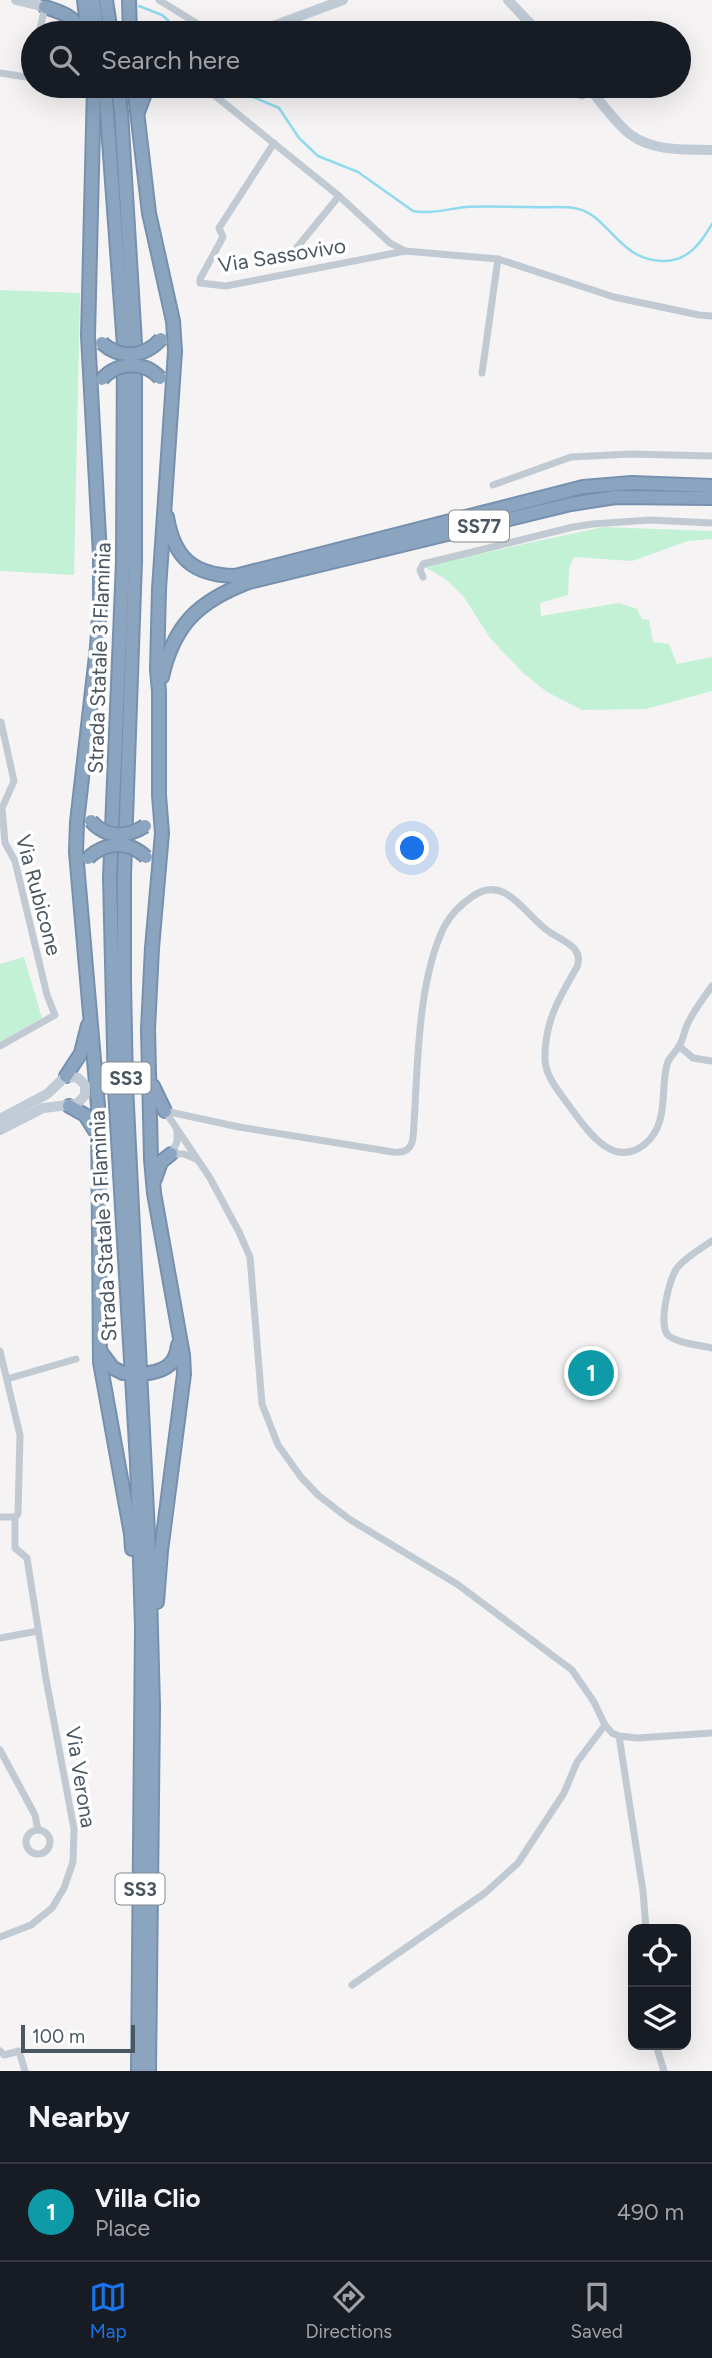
<!DOCTYPE html>
<html lang="en">
<head>
<meta charset="utf-8">
<style>
	:root { --surface:#171b24; --page:#242831; --text:#f1f3f6; --muted:#9ea1a6; --line:#363941; --accent:#1a73e8 }
	body { margin:0; font-family:Figtree,sans-serif; background:var(--page); color:var(--text) }
	.controls { position:absolute; right:21px; bottom:21px; display:grid; overflow:hidden; border-radius:14px; box-shadow:0 7px 28px #0002 }
	.controls button { width:63px; height:63px; display:grid; place-items:center; padding:0; border:0; border-bottom:2px solid var(--line); background:var(--surface); color:var(--text); font:35px sans-serif }
	.scale { position:absolute; left:21px; bottom:18px; width:114px; box-sizing:border-box; padding-left:7px; border:4px solid #4a5661; border-top:0; font-size:19px; line-height:24px; white-space:nowrap; color:#4a5661; -webkit-text-stroke:5px #fff; paint-order:stroke }
	.you { position:absolute; left:413px; top:849px; width:24px; height:24px; margin:-18px; border:5px solid #fff; border-radius:50%; background:#1a73e8; box-shadow:0 0 0 10px #1a73e833 }
	.badge { display:grid; place-items:center; width:46px; height:46px; border-radius:50%; background:var(--accent); color:#fff; font-size:23px; font-weight:700 }
	.pin { position:absolute; translate:-50% -50%; border:4px solid #fff; box-shadow:0 2px 7px #0006 }
	.list { margin:0; padding:0; list-style:none }
	h2 { display:flex; justify-content:space-between; align-items:center; height:91px; margin:0; padding:0 28px; font-size:30px }
	h2 small { font-size:23px; font-weight:400; color:var(--muted) }
	.list li { display:grid; grid-template-columns:46px 1fr auto; gap:21px; align-items:center; box-sizing:border-box; height:98px; padding:0 28px; border-top:2px solid var(--line) }
	.list b { display:block; font-size:26px; white-space:nowrap }
	.list p { margin:0; font-size:23px; white-space:nowrap; color:var(--muted) }
	.list em { font-size:23px; font-style:normal; color:var(--muted) }
	.icon { flex:none; width:38px; height:38px; fill:none; stroke:currentColor; stroke-width:2; stroke-linecap:round; stroke-linejoin:round }
	.map { position:relative; flex:none; width:712px; height:2071px; overflow:hidden }
	.search { position:absolute; background:var(--surface); box-shadow:0 7px 28px #0002; left:21px; right:21px; top:21px; height:77px; display:flex; align-items:center; gap:18px; box-sizing:border-box; padding:0 24px; border-radius:38px; color:var(--muted); font-size:26px }
	.sheet { height:189px; background:var(--surface) }
	nav { display:flex; justify-content:space-around; align-items:center; box-sizing:border-box; height:98px; border-top:2px solid var(--line); background:var(--surface); font-size:19px; color:var(--muted) }
	nav a { display:grid; justify-items:center; gap:4px }
	nav .on { color:var(--accent) }
	.map>svg:first-child { display:block }
	.green { fill:#c3f1d5 }
	.lines { fill:none; stroke-linecap:round; stroke-linejoin:round }
	.stream { stroke:#90daee; stroke-width:2.5 }
	.highway-casing { stroke:#7690ad; stroke-width:16 }
	.street { stroke:#c1cad2; stroke-width:7 }
	.secondary { stroke:#c1cbd6; stroke-width:10 }
	.highway { stroke:#8ba5c1; stroke-width:12 }
	.highway-bridge-casing { stroke:#7690ad; stroke-width:16; stroke-linecap:butt }
	.highway-bridge { stroke:#8ba5c1; stroke-width:12 }
	.labels { text-anchor:middle; dominant-baseline:central; stroke-width:7; stroke-linejoin:round; paint-order:stroke }
	.shield { fill:#fff; stroke:#808990; stroke-width:2 }
	.shield-label { font-size:19px; font-weight:bold; fill:#4a5661 }
	.street-label { font-size:21px; fill:#4a5661; stroke:#fff }
</style>
</head>
<body>
<div class="map">
<svg width="712" height="2071" viewBox="0 0 712 2071">
	<rect width="100%" height="100%" fill="#f5f3f3"/>
	<!-- green -->
	<g class="green">
		<polygon points="0,290 80,293 74,575 0,571"/>
		<polygon points="603,527 712,531 712,539 688,541 632,561 574,557 569,569 568,595 540,603 541,616 619,603 637,609 642,619 649,620 653,642 669,644 677,664 712,657 712,691 646,709 582,710 547,692 523,673 490,638 464,597 447,580 423,566"/>
		<polygon points="24,957 42,1018 0,1042 0,964"/>
	</g>
	<g class="lines">
		<!-- stream -->
		<g class="stream">
			<polyline points="139,6 162,15 182,33"/>
			<path d="M227 86 279 108 299 138 318 156 358 172 413 211C431 214 448 209 466 207 488 206 509 207 531 207 545 208 560 206 574 208 609 213 617 261 664 261 688 261 701 243 712 224"/>
		</g>
		<!-- highway casing -->
		<g class="highway-casing">
			<g id="highway">
				<polyline points="84,0 88,33"/>
				<polyline points="93,0 98,33"/>
				<polyline points="106,0 111,33"/>
				<polyline points="129,0 130,33"/>
				<path d="M45 7C61 12 76 17 83 33"/>
				<polyline points="94,86 88,336 100,555 100,602 97,647 77,822 76,852 98,1106 100,1362 131,1534 132,1549"/>
				<polyline points="105,86 124,346 123,563 110,877 115,1088 137,1462 142,1627 138,2071"/>
				<polyline points="118,86 121,112 135,343 135,561 124,876 124,981 126,1086 149,1553 153,1707 149,2071"/>
				<polyline points="134,86 149,213 173,321 175,351 159,589 157,670 159,691 159,795 162,833 152,948 148,1029 151,1159 154,1193 183,1355 184,1374 161,1551 157,1602"/>
				<polyline points="138,112 148,86"/>
				<path d="M167 517C174 558 193 575 235 576L583 487 632 483 712 486"/>
				<path d="M162 677C174 624 199 601 249 582L571 504 616 497 712 498"/>
				<polyline points="66,1076 81,1053 88,1025"/>
				<polyline points="153,1086 165,1111"/>
				<polyline points="69,1106 85,1115 97,1134"/>
				<polyline points="155,1179 161,1162 171,1154"/>
				<polyline points="101,1352 113,1368 123,1373"/>
				<path d="M149 1373C167 1370 176 1363 178 1345"/>
			</g>
		</g>
		<!-- street -->
		<g class="street">
			<polyline points="159,0 201,26 207,33"/>
			<polyline points="39,33 45,7"/>
			<polyline points="0,73 26,77 31,73 33,63"/>
			<polyline points="203,86 339,196 390,243 405,251 498,259 614,297 699,315 712,316"/>
			<polyline points="553,86 582,96 591,90"/>
			<polyline points="274,143 219,228 223,237 200,279 200,283 226,286 405,251"/>
			<polyline points="290,256 339,196"/>
			<polyline points="482,373 498,259"/>
			<polyline points="493,485 571,457 631,454 712,456"/>
			<polyline points="423,577 420,570 423,564 573,527 593,524 650,520 712,523"/>
			<polyline points="0,1046 55,1015 47,995 15,861 5,843 2,808 14,781 1,722"/>
			<polyline points="679,1046 693,1058 712,1061"/>
			<path d="M165 1111 239 1127 393 1152C405 1153 411 1150 413 1138 418 1074 416 985 444 927 451 914 461 904 473 896 507 873 526 918 551 933 565 942 584 948 577 967 560 996 545 1021 545 1056 544 1076 559 1091 570 1107 587 1130 613 1170 645 1144 668 1125 661 1094 666 1069 667 1058 674 1055 679 1046 684 1039 684 1029 689 1021 695 1009 704 997 712 986"/>
			<polyline points="165,1111 210,1178 239,1232 250,1257 262,1404 278,1445 301,1477 318,1495 349,1519 457,1584 572,1670 594,1702 605,1725 612,1733 619,1736 637,1738 712,1733"/>
			<polyline points="171,1154 184,1154 196,1159"/>
			<polyline points="171,1154 177,1142 177,1129"/>
			<path d="M712 1241C700 1249 686 1257 677 1268 669 1279 657 1327 669 1336 680 1344 700 1345 712 1348"/>
			<polyline points="0,1351 20,1435 18,1514 15,1517 0,1517"/>
			<polyline points="7,1379 76,1359"/>
			<polyline points="0,1638 38,1631"/>
			<polyline points="619,1736 643,1891 646,1929"/>
			<polyline points="0,1750 35,1815 38,1830"/>
			<circle cx="38" cy="1842" r="12"/>
			<polyline points="0,1937 31,1925 52,1908 64,1888 73,1862 74,1829 46,1679 27,1558 15,1548 15,1517"/>
			<polyline points="352,1985 485,1893 518,1863 564,1793 577,1762 605,1725"/>
			<polyline points="656,2045 664,2071"/>
			<polyline points="0,2051 4,2055 19,2051 25,2071"/>
		</g>
		<!-- secondary -->
		<g class="secondary">
			<polyline points="16,0 45,7"/>
			<polyline points="508,0 539,33"/>
			<polyline points="254,33 343,0"/>
			<path d="M587 86C600 100 616 124 631 135 655 152 685 149 712 150"/>
			<polyline points="0,1119 47,1094 66,1076 78,1078 85,1085 85,1095 77,1104 43,1108 0,1130"/>
		</g>
		<!-- highway -->
		<use href="#highway" class="highway"/>
		<!-- highway-bridge casing -->
		<g class="highway-bridge-casing">
			<g id="highway-bridge">
				<path d="M102 343C121 360 145 357 161 339"/>
				<path d="M102 379C119 361 144 361 160 378"/>
				<path d="M91 821C106 838 126 838 145 826"/>
				<path d="M88 858C105 842 128 840 146 857"/>
			</g>
		</g>
		<!-- highway-bridge -->
		<use href="#highway-bridge" class="highway-bridge"/>
	</g>
	<g class="labels">
		<!-- shield labels -->
		<g class="shield">
			<rect x="449" y="510.5" width="60" height="31" rx="5"/>
			<rect x="101.5" y="1062.5" width="49" height="31" rx="5"/>
			<rect x="115.5" y="1873.5" width="49" height="31" rx="5"/>
		</g>
		<g class="shield-label">
			<text x="479" y="526">SS77</text>
			<text x="126" y="1078">SS3</text>
			<text x="140" y="1889">SS3</text>
		</g>
		<!-- street labels -->
		<g class="street-label">
			<text transform="translate(282 255) rotate(-9)">Via Sassovivo</text>
			<text transform="translate(99 658) rotate(-88)">Strada Statale 3 Flaminia</text>
			<text transform="translate(39 895) rotate(75)">Via Rubicone</text>
			<text transform="translate(103 1226) rotate(-93)">Strada Statale 3 Flaminia</text>
			<text transform="translate(81 1777) rotate(81)">Via Verona</text>
		</g>
	</g>
</svg>
<div class="controls">
<button><svg class="icon" aria-label="locate" viewBox="0 0 24 24"><circle cx="12" cy="12" r="6"/><path d="M12 2v4M12 18v4M2 12h4M18 12h4"/></svg></button>
<button><svg class="icon" aria-label="layers" viewBox="0 0 24 24"><path d="M12 4l9 5-9 5-9-5zM3 14l9 5 9-5"/></svg></button>
</div>
<div class="scale">100 m</div>
<div class="you"></div>
<div class="pin badge" style="left:591px;top:1373px;background:#0f9aa8">1</div>
<div class="search"><svg class="icon" aria-label="search" viewBox="0 0 24 24"><circle cx="10" cy="10" r="6"/><path d="M15 15l6 6"/></svg>Search here</div>
</div>
<section class="sheet">
<h2>Nearby<small></small></h2>
<ul class="list">
<li><span class="badge" style="background:#0f9aa8">1</span><div><b>Villa Clio</b><p>Place</p></div><em>490 m</em></li>
</ul>
</section>
<nav>
<a class="on"><svg class="icon" aria-label="map" viewBox="0 0 24 24"><path d="M3 6l6-2 6 2 6-2v14l-6 2-6-2-6 2zM9 4v14M15 6v14"/></svg>Map</a>
<a><svg class="icon" aria-label="directions" viewBox="0 0 24 24"><path d="M12 3l9 9-9 9-9-9zM9 14v-3h6M13 9l2 2-2 2"/></svg>Directions</a>
<a><svg class="icon" aria-label="saved" viewBox="0 0 24 24"><path d="M7 4h10v16l-5-4-5 4z"/></svg>Saved</a>
</nav>
</body>
</html>
